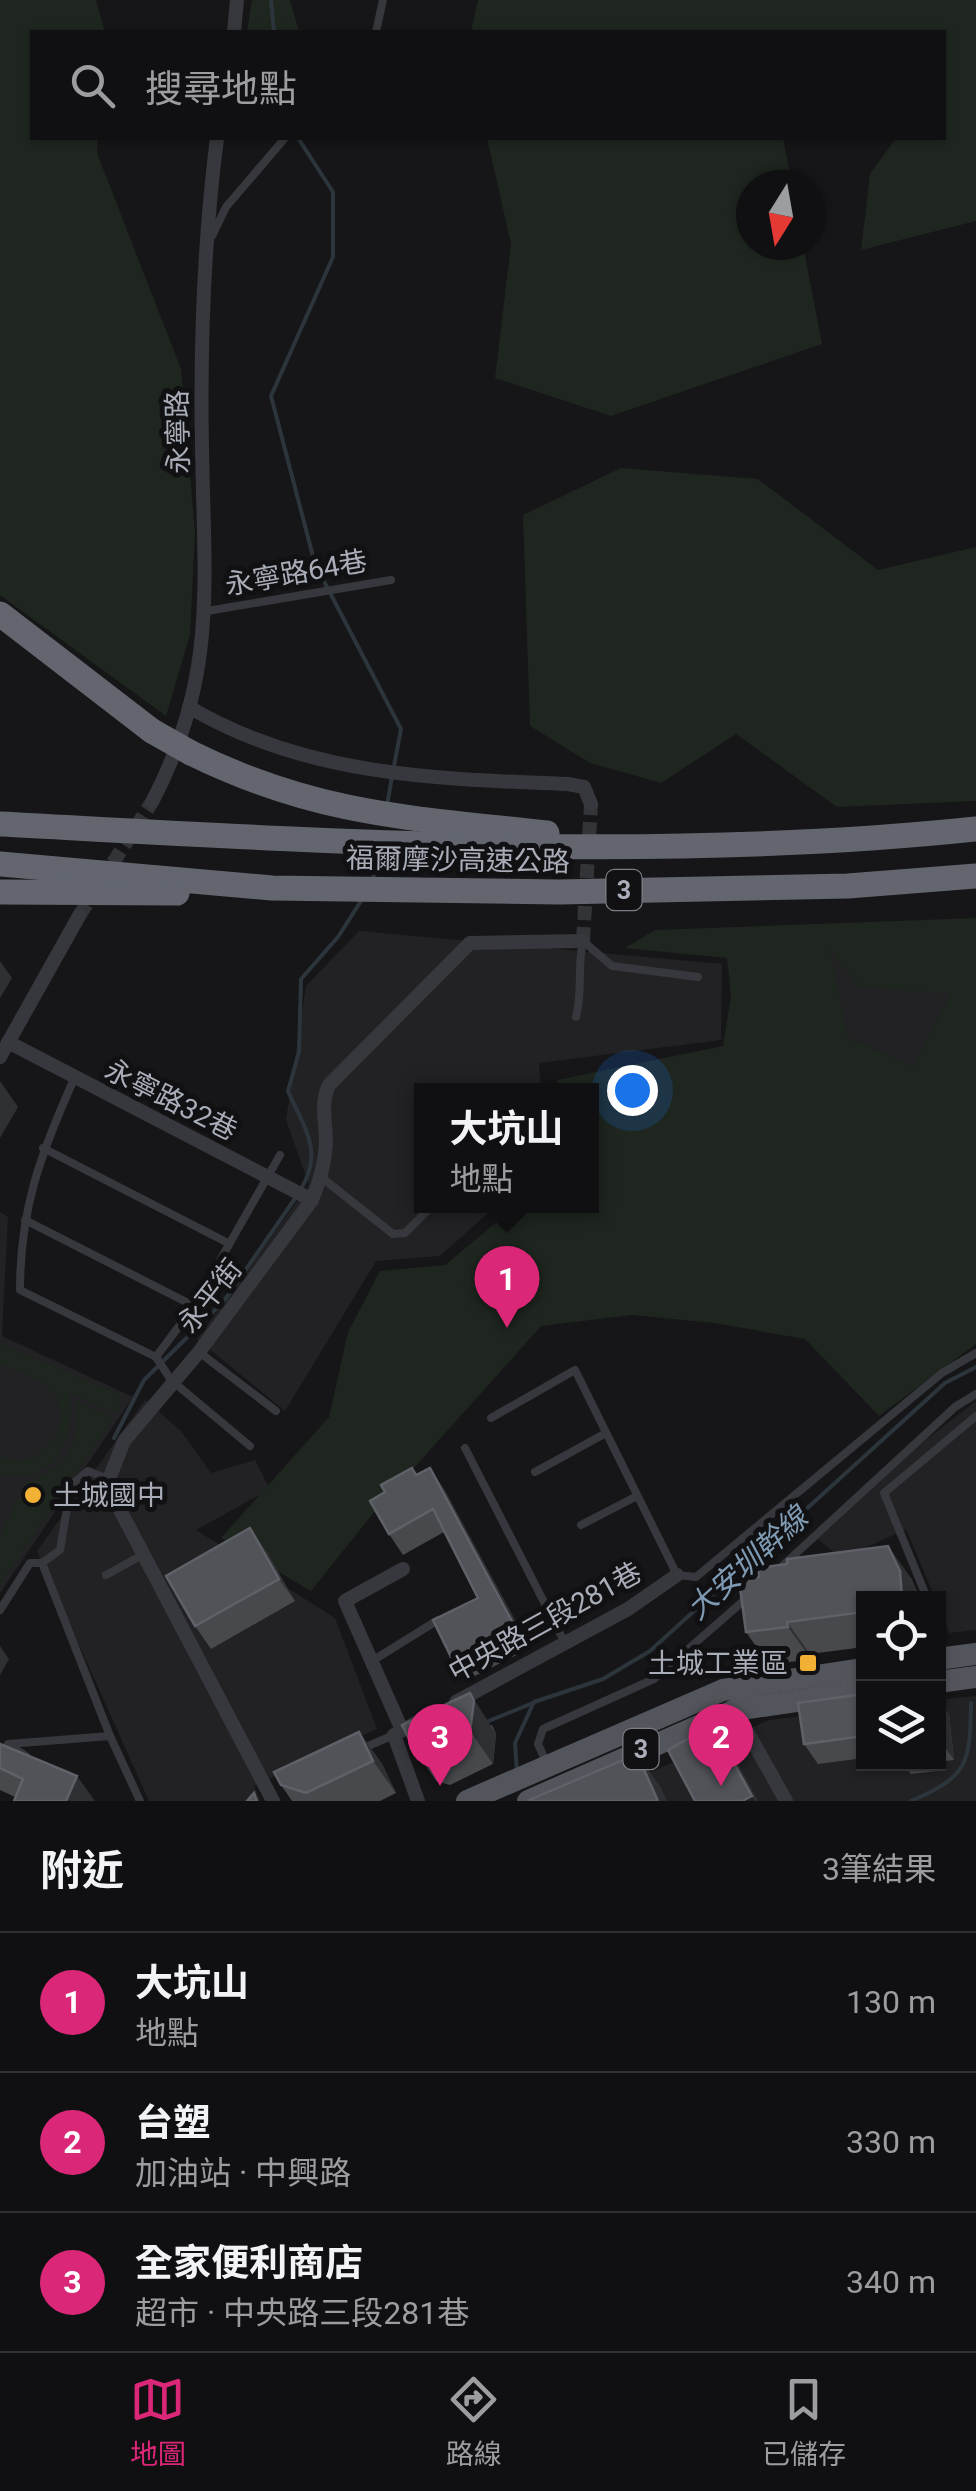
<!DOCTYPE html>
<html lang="zh-TW">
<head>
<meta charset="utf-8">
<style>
	:root { --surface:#101012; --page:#19191b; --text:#f1f3f6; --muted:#9c9d9f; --line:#303032; --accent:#db2777 }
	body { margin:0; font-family:Roboto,"Noto Sans TC",sans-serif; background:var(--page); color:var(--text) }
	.controls { position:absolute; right:30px; bottom:30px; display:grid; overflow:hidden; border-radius:0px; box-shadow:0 2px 8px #0004 }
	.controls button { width:90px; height:90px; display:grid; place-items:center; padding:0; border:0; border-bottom:2px solid var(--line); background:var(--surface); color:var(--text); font:50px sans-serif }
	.compass { position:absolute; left:736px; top:170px; width:90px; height:90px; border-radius:50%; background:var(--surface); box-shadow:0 2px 8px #0004; rotate:191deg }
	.you { position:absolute; left:632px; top:1090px; width:35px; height:35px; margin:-25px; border:8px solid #fff; border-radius:50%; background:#1a73e8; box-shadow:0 0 0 15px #1a73e833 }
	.badge { display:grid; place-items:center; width:65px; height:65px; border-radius:50%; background:var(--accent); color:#fff; font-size:32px; font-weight:700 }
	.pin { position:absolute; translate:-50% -82px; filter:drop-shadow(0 2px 5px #0008) }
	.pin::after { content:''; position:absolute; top:52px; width:35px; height:30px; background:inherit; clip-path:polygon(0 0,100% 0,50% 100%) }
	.popup { position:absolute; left:414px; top:1083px; width:185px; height:130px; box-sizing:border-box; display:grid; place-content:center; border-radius:0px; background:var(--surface); filter:drop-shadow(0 2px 8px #0005); font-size:32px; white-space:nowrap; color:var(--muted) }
	.popup b { font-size:38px; color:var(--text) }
	.popup::after { content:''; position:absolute; left:50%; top:100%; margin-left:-20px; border:20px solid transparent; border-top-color:var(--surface) }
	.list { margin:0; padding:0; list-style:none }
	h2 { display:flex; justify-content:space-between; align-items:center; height:130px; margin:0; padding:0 40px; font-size:42px }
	h2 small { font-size:32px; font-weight:400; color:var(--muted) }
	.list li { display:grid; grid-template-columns:65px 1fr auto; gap:30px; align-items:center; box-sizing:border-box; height:140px; padding:0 40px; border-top:2px solid var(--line) }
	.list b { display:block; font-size:38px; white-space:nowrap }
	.list p { margin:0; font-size:32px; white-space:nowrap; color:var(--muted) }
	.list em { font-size:32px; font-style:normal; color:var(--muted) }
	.icon { flex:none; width:55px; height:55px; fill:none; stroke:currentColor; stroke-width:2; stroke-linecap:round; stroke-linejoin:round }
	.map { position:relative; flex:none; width:976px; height:1801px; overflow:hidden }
	.search { position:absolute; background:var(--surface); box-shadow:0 2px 8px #0004; left:30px; right:30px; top:30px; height:110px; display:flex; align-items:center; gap:25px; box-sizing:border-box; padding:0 35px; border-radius:0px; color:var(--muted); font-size:38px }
	.sheet { height:550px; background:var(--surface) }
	nav { display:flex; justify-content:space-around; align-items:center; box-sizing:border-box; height:140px; border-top:2px solid var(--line); background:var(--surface); font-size:28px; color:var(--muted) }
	nav a { display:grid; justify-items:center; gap:5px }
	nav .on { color:var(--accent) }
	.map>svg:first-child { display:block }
	.built { fill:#222225 }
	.green { fill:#1e261f; fill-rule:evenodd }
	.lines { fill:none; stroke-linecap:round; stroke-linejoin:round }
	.stream { stroke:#2c353c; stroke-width:4 }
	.minor-tunnel { stroke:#333438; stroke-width:14; stroke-dasharray:14 7; stroke-linecap:butt }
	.service { stroke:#37383d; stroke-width:8 }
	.minor { stroke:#37383d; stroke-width:14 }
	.primary { stroke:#53555c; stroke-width:22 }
	.motorway { stroke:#63666e; stroke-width:25 }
	.motorway-bridge { stroke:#63666e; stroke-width:25 }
	.wall { fill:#47494d }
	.shaded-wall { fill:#2f3033 }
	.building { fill:#525359; stroke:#5f6168; stroke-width:2.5 }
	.poi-dot { fill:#f2b134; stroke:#111113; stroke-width:4 }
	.labels { text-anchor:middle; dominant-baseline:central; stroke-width:10; stroke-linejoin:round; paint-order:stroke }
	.shield { fill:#111113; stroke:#7b7e86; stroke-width:2.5 }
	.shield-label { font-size:25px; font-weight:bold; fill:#a8adb8 }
	.street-label { font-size:28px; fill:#a8adb8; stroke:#111113 }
	.poi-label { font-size:28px; fill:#a8adb8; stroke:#111113; text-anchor:start }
	.water-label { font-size:30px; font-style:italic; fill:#7f9bb3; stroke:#111113 }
</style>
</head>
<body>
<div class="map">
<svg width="976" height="1801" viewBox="0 0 976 1801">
	<rect width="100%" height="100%" fill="#161618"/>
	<!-- built -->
	<g class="built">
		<polygon points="359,931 722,964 721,1040 539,1063 541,1090 422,1090 422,1206 496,1206 440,1256 376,1261 285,1411 197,1339 309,1185 286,1120 306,986"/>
		<polygon points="828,947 860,986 951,994 913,1068 848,1037"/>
		<polygon points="0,1212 8,1217 2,1336 133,1397 0,1593"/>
		<polygon points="145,1400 181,1431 211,1473 255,1460 270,1489 196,1530 335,1618 377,1729 254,1786 261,1801 149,1801 37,1551"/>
		<polygon points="976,1401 976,1630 949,1633 938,1598 935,1598 906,1529 842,1559 818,1539 918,1446"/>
		<polygon points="976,1696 976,1801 585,1801 769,1720 863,1709 864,1764 938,1764 939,1700"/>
	</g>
	<!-- green -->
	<g class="green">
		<polygon points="0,0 96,0 105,32 32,32 32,138 98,138 97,153 181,369 195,533 190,635 166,716 0,595"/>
		<polygon points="252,0 290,0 299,32 247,32"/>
		<polygon points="478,0 976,0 976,221 861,250 870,174 896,138 944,138 944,32 471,32"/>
		<polygon points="487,138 783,138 792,185 751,185 751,245 803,245 822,344 611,416 495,378 511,244"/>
		<polygon points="621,468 758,479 878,570 976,547 976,801 837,807 736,734 661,783 590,763 530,726 523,515"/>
		<path d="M976 918V1344L879 1416 805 1339 714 1323 632 1315 541 1326 371 1516 311 1591 221 1538 329 1417 348 1332 380 1271 445 1265 516 1206H592V1090H557V1080L723 1046 731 995 727 958 625 948 655 930ZM830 950 860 987 951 994 913 1067 848 1037Z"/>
		<path d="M0 1343 123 1396 115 1413 69 1393C78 1436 52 1490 0 1473V1456C37 1473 76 1430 54 1394 45 1379 16 1372 0 1364Z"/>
		<path d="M76 1400 114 1418 0 1584V1537L27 1481C66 1469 83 1440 76 1400Z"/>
	</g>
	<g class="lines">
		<!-- stream -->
		<g class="stream">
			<polyline points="271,0 274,32"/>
			<polyline points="298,138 333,192 333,257 271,396 315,564 401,729 394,766"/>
			<polyline points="387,806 392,776"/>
			<polyline points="373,879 378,854"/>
			<path d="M301 1189C324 1151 304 1128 288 1091L299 1052 301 979 338 937 361 901"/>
			<polyline points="114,1438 144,1380 224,1301 296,1197"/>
			<polyline points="486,1722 533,1703"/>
			<polyline points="517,1772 515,1743 534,1702 603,1679 650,1651 945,1383 976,1367"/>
			<path d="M911 1801C969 1776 970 1763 971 1703"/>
		</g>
		<!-- minor-tunnel -->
		<g class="minor-tunnel">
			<polyline points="79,916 152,802"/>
			<polyline points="583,941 591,804"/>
		</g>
		<!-- service -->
		<g class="service">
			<polyline points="376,32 383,0"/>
			<polyline points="212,236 226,207 285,138"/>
			<polyline points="207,611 391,580"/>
			<path d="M576 1017C583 991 577 967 583 941L612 966 698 977"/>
			<path d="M74 1079C41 1153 20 1208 20 1290L156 1357"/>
			<polyline points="43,1148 228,1243"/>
			<polyline points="321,1177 393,1234 405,1233 432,1206"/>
			<polyline points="25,1220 194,1306"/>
			<polyline points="199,1352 276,1411"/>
			<polyline points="491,1418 575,1370 677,1575 696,1577 942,1373 976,1353"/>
			<polyline points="250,1446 171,1380 156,1357 194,1306 280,1155"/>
			<polyline points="465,1448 565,1643"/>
			<polyline points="535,1472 606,1433"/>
			<polyline points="581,1525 637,1496"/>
			<polyline points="42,1563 110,1736"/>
			<polyline points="778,1570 955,1407 976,1394"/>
			<polyline points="106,1575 144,1554"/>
			<polyline points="927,1598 884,1493 976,1416"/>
			<polyline points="0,1610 30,1563 42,1563 60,1550 71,1485 88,1471 108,1479"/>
			<polyline points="938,1636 944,1656"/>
			<polyline points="372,1661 438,1620"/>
			<polyline points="361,1749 394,1735"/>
			<polyline points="26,1756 8,1744 110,1736 140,1801"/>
			<polyline points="547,1764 538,1744 543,1729 654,1679 749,1596"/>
		</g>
		<!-- minor -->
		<g class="minor">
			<polyline points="234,32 237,0"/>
			<path d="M189 707C305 776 436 779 568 784L584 787 591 804"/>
			<path d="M152 802C218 677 204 582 202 448 200 344 204 240 217 138"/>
			<polyline points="8,1042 312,1200"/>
			<polyline points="0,1057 79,916"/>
			<polyline points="456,1702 628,1609 677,1575"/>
			<polyline points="733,1706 786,1801"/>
			<polyline points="402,1730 345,1601 403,1569"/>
			<path d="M273 1801 119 1508 109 1479 124 1441 199 1352 312 1200C320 1181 325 1163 326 1143 326 1123 320 1103 329 1085L470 943 583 941"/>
			<polyline points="418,1801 394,1735 419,1721"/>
		</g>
		<!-- primary -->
		<g class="primary">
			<polyline points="938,1659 976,1654"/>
			<polyline points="938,1682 976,1677"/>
			<polyline points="467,1801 723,1690 864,1669"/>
			<polyline points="528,1801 735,1710 864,1691"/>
		</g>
		<!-- motorway -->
		<g class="motorway">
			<polyline points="0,614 152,731"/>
			<path d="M191 753C317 815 411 818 547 833"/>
			<path d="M0 824C325 841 651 863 976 829"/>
			<polyline points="0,864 272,888 559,892 848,886 976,876"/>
			<polyline points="0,892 177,893"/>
		</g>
		<!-- motorway-bridge -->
		<polyline class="motorway-bridge" points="152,731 191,753"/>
	</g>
	<!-- wall -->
	<g class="wall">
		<polygon points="417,1475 444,1489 530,1648 467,1680 452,1659 478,1598 444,1532 403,1555 389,1534"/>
		<polygon points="266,1551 295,1601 211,1649 195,1626"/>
		<polygon points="911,1578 920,1598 864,1598 864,1647 810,1654 811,1659 769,1665 746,1632"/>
		<polygon points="864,1694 864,1758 818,1764 804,1744"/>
		<polygon points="938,1700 949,1714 954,1760 938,1762"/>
		<polygon points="492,1725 496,1734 493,1764 450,1785 436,1781 414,1749"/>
		<polygon points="359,1732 382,1764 396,1793 380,1801 292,1801 281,1785"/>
		<polygon points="0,1744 77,1776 15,1797 0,1790"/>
		<polygon points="903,1764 937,1764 938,1771 911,1774"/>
	</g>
	<!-- shaded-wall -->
	<g class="shaded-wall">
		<polygon points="0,961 12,978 0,998"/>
		<polygon points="0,1081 18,1107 0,1138"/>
		<polygon points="430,1468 444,1489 530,1648 515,1627"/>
		<polygon points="250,1528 266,1551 295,1601 279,1579"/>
		<polygon points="888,1546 911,1578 920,1598 902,1598"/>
		<polygon points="787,1622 810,1654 811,1659 788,1627"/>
		<polygon points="0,1646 9,1659 0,1675"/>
		<polygon points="470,1693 496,1734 493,1764 470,1731"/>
		<polygon points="938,1700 949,1714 954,1760 940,1740"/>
		<polygon points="713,1725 729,1747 758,1801 755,1801 752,1796"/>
		<polygon points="359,1732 382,1764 396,1793 373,1761"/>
		<polygon points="637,1754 660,1786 667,1801 658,1801"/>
		<polygon points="77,1776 95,1801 66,1801"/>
	</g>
	<!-- building -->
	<g class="building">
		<polygon points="412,1468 416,1475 430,1468 515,1627 452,1659 433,1620 478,1598 433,1509 389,1534 370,1501 385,1492 381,1485"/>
		<polygon points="250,1528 279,1579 195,1626 166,1576"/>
		<polygon points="888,1546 900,1571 902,1598 864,1598 864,1612 787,1622 788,1627 746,1632 739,1580 759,1577 758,1568 787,1564 787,1559"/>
		<polygon points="470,1693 474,1701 470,1731 427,1752 414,1749 402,1725"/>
		<polygon points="864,1694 864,1736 804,1744 798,1703"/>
		<polygon points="713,1725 752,1796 742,1801 695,1801 668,1750"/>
		<polygon points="359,1732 373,1761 306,1793 281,1785 274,1772"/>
		<polygon points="0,1744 77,1776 66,1801 14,1801 23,1779 0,1768"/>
		<polygon points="637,1754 658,1801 527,1801"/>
		<polygon points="254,1793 257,1801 247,1801"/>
	</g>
	<!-- markers -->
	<g class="poi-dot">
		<circle cx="33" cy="1495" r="10"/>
		<rect x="798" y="1653" width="20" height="20" rx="5"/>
	</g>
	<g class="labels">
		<!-- shield labels -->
		<g class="shield">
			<rect x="606.5" y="870" width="35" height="40" rx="8"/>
			<rect x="623.5" y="1729" width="35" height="40" rx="8"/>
		</g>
		<g class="shield-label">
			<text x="624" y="890">3</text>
			<text x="641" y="1749">3</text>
		</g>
		<!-- street labels -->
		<g class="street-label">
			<text transform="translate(178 432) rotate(-91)">永寧路</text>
			<text transform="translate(296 573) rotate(-10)">永寧路64巷</text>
			<text transform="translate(458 860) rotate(1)">福爾摩沙高速公路</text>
			<text transform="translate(171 1100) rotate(27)">永寧路32巷</text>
			<text transform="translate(210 1296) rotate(-52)">永平街</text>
			<text transform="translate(545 1622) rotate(-29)">中央路三段281巷</text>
		</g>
		<!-- poi labels -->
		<g class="poi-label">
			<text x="53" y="1495">土城國中</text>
			<text x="788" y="1663" text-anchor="end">土城工業區</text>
		</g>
		<!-- water labels -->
		<g class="water-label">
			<text transform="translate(747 1563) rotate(-42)">大安圳幹線</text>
		</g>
	</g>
</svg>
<div class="controls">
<button><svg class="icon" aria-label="locate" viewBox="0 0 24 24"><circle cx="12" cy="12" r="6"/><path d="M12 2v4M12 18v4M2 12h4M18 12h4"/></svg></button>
<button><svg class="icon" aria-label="layers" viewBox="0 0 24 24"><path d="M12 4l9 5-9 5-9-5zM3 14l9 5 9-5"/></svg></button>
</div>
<svg class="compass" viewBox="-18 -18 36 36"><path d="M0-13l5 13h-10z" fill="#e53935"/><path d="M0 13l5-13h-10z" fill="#9c9d9f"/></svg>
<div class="you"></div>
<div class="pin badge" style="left:507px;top:1328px">1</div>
<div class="popup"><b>大坑山</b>地點</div>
<div class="pin badge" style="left:721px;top:1786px">2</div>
<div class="pin badge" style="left:440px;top:1786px">3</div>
<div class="search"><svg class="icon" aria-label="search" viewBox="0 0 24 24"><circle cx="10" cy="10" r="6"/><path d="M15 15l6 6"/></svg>搜尋地點</div>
</div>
<section class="sheet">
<h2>附近<small>3筆結果</small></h2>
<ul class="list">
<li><span class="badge">1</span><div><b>大坑山</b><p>地點</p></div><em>130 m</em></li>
<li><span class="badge">2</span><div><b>台塑</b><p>加油站 · 中興路</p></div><em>330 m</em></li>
<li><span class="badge">3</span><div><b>全家便利商店</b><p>超市 · 中央路三段281巷</p></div><em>340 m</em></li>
</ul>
</section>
<nav>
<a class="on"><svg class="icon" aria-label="map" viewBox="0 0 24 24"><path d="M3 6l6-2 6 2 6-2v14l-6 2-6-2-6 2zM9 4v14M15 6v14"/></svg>地圖</a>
<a><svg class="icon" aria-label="directions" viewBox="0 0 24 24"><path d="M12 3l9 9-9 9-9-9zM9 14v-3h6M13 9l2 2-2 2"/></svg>路線</a>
<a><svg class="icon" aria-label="saved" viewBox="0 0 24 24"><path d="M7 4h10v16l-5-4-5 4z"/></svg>已儲存</a>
</nav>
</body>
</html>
